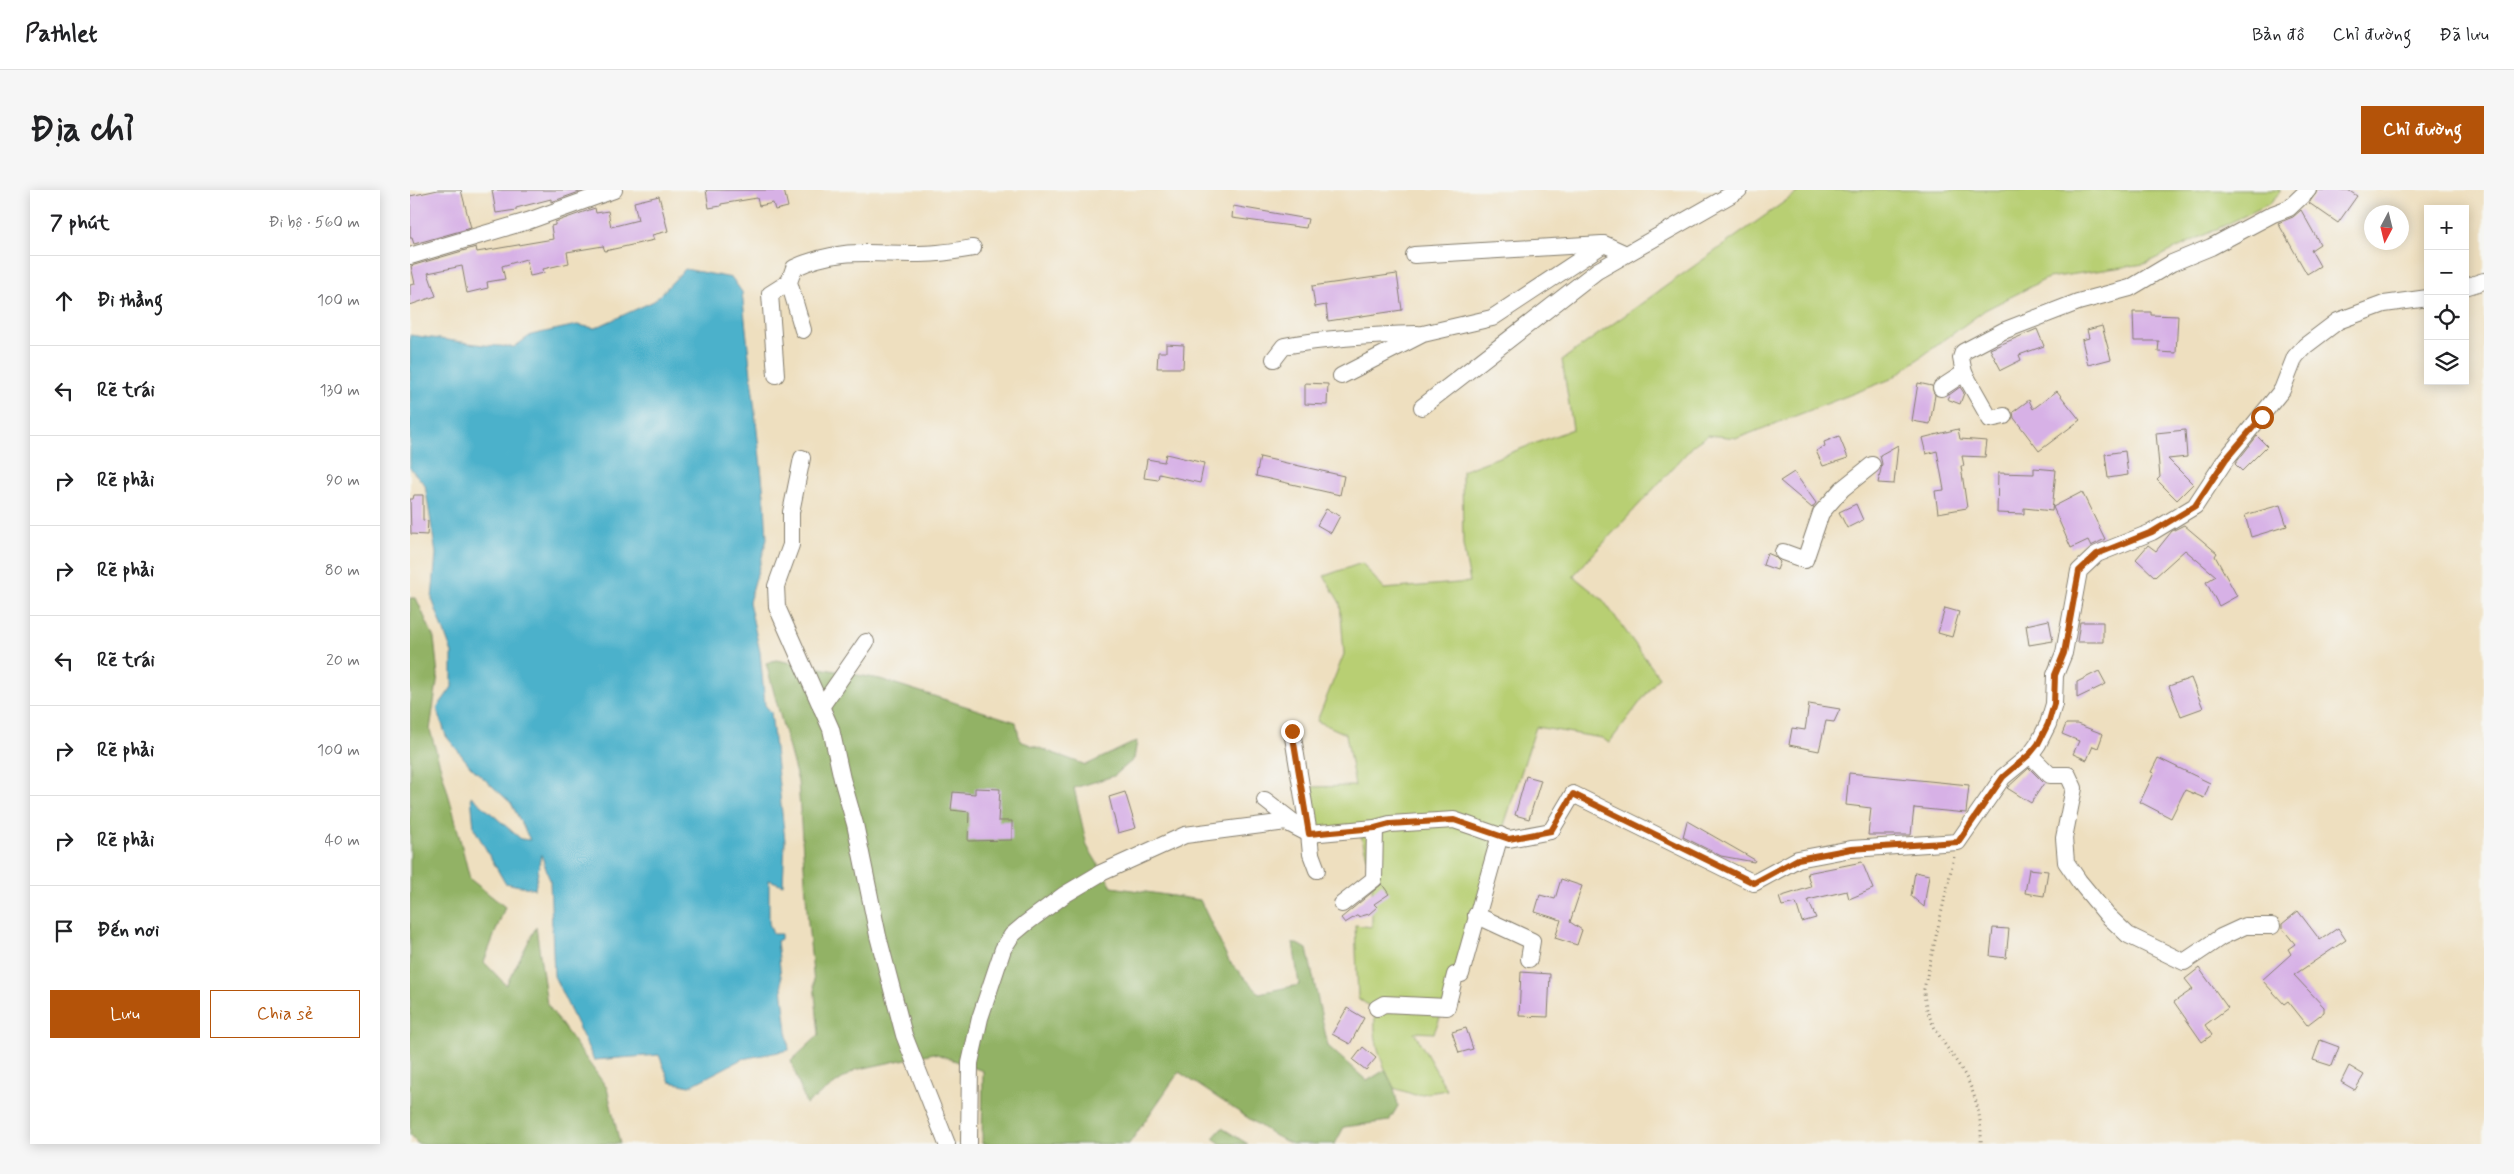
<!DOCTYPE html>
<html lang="vi">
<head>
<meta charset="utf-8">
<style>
	:root { --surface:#fff; --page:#f6f6f6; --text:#202124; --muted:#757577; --line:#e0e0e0; --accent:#b45309 }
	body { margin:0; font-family:Mynerve,sans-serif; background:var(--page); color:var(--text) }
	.controls { position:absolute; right:15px; top:15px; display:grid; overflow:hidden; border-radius:0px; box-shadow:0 2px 12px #0003 }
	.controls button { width:45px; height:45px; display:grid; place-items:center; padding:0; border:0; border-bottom:1px solid var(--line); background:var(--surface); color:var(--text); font:25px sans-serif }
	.compass { position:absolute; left:1954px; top:15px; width:45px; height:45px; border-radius:50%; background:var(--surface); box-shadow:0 2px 12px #0003; rotate:187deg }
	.stop { position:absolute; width:15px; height:15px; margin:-11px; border:4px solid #b45309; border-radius:50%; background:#fff }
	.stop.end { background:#b45309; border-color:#fff; box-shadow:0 1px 5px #0008 }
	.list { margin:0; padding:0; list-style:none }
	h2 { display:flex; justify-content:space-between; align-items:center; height:65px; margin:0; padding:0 20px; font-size:21px }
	h2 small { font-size:16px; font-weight:400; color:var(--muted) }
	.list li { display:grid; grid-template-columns:32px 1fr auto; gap:15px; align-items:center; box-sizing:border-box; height:90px; padding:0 20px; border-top:1px solid var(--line) }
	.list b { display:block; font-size:19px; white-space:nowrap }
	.list em { font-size:16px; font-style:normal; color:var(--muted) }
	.actions { display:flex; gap:10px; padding:15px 20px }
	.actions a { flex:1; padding:11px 0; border:1px solid var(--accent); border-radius:0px; text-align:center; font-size:18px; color:var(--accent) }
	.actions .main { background:var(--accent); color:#fff }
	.icon { flex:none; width:28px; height:28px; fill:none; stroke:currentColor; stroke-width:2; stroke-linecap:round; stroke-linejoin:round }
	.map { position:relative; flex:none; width:2074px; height:954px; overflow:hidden; border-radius:0px }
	header { display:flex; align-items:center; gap:30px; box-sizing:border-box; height:70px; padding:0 25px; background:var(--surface); border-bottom:1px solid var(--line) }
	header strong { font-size:24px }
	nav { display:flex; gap:28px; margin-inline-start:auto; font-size:18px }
	.intro { display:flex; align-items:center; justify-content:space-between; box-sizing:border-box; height:120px; padding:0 30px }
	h1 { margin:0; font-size:35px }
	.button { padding:12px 22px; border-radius:0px; background:var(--accent); color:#fff; font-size:18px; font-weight:700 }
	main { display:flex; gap:30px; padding:0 30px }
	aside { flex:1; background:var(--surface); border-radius:0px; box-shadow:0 2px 12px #0003 }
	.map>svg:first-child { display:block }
	.green { fill:#b8cf73; stroke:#6a7648 }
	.forest { fill:#92b265; stroke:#576740 }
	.water { fill:#4cb1cb; stroke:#346674 }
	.building { fill:#d7b1e6 }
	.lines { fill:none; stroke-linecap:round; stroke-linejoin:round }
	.minor-casing { stroke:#857e6e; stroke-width:18 }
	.path { stroke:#857e6e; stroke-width:3; stroke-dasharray:1 4; stroke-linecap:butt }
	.minor { stroke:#fff; stroke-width:16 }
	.route { stroke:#b45309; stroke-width:6 }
</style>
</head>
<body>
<header>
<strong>Pathlet</strong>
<nav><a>Bản đồ</a><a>Chỉ đường</a><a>Đã lưu</a></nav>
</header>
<div class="intro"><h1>Địa chỉ</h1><a class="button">Chỉ đường</a></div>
<main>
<aside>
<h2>7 phút<small>Đi bộ · 560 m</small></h2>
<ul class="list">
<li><svg class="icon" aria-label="ahead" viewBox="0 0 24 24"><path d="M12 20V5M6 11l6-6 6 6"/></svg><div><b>Đi thẳng</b></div><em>100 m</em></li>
<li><svg class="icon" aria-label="left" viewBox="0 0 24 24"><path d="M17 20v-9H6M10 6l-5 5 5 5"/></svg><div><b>Rẽ trái</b></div><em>130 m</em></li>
<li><svg class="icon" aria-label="right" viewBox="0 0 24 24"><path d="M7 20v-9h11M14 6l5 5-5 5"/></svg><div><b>Rẽ phải</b></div><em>90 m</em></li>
<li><svg class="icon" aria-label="right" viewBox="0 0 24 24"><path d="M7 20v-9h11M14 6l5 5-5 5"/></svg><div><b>Rẽ phải</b></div><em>80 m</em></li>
<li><svg class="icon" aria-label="left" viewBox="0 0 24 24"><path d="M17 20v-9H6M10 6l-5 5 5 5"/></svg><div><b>Rẽ trái</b></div><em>20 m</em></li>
<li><svg class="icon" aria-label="right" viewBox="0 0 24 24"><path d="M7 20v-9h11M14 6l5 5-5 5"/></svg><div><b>Rẽ phải</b></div><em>100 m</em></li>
<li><svg class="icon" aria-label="right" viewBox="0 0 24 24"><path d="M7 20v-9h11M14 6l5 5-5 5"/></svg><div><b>Rẽ phải</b></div><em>40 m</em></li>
<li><svg class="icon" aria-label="arrive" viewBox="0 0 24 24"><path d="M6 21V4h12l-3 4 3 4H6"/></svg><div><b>Đến nơi</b></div></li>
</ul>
<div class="actions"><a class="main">Lưu</a><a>Chia sẻ</a></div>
</aside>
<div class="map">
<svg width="2074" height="954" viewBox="0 0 2074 954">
	<rect width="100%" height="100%" fill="#f6f6f2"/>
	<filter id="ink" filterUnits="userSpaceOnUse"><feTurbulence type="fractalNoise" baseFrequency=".02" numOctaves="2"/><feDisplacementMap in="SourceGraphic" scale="10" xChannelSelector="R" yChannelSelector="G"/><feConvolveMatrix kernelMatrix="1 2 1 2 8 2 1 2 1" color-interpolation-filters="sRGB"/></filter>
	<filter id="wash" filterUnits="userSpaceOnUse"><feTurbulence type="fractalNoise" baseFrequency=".0096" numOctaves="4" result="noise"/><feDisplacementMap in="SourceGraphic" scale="20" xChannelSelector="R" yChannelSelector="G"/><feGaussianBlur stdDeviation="1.12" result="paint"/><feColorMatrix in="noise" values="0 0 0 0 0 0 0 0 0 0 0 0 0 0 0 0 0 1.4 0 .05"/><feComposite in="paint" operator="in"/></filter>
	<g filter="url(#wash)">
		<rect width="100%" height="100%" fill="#eedfbf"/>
		<!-- green -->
		<path class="green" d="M1391 0H1870V2L1859 14 1734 74 1638 88 1575 120 1481 189 1328 248 1298 245 1286 253 1163 386 1193 410 1249 487 1199 553 1192 548 1126 537 1037 810 1024 843 1004 842 1037 900 1005 905 984 898C972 874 961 849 966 821L948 808 945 735 962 737V684L949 639 898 643 895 597 945 596 936 544 907 531 934 464 930 413 914 386 952 373 974 399 1060 392 1053 355 1052 281 1163 239 1152 170Z"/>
		<!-- forest -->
		<g class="forest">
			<polygon points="0,408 6,408 24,448 28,485 20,540 42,617 60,689 95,717 74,772 96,795 126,737 137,814 197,898 210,954 8,954 0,945"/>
			<polygon points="366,470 470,489 606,532 610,551 676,575 727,551 724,569 704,586 664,598 677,656 702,697 790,710 819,771 849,803 889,795 883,752 897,759 918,856 957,891 975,880 984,898 988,916 979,931 934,937 925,954 882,954 865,946 769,882 719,954 572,954 573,881 524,863 445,880 396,914 381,871 409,845 398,733 388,592 356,473"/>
			<polygon points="812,938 838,954 811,954 803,948"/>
		</g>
		<!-- water -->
		<polygon class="water" points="275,79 322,88 332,102 355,314 357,349 339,412 350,462 355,515 361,522 375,651 373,695 359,690 359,733 363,744 371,744 371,749 367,751 379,860 332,869 280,896 260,892 249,865 184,870 144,786 140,691 131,664 125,699 95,693 64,638 61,606 111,649 120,650 101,613 61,577 36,546 27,518 42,497 42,463 22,409 26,364 15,295 0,278 0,145 74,155 104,157 121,145 167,135 185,138 244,111"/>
		<g id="blocks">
			<!-- building -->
			<g class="building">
				<polygon points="28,0 51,0 61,38 4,54 2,48 0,48 0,6"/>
				<polygon points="82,0 175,0 141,12 141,9 106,18 106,20 86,23"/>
				<polygon points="296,0 374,0 378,17 365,20 363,13 349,16 347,8 311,14 311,16 299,18"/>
				<polygon points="1908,0 1938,0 1947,6 1928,33 1899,13"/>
				<polygon points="249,6 258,41 242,45 244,50 195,61 193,56 157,62 159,73 133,79 134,83 120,86 116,69 92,76 95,89 77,92 78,98 57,103 52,76 18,83 26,106 0,115 0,95 5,94 1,76 66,57 67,62 143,49 141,36 145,35 145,32 185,18 186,23 198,21 201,37 228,30 224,12"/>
				<polygon points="823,16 898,29 896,38 822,28"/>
				<polygon points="1891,20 1910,54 1901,60 1910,76 1897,84 1868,33 1883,27"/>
				<polygon points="987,84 992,120 918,131 916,115 905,117 902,96"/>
				<polygon points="1723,122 1741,122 1741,125 1768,126 1766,163 1748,162 1749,151 1724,151"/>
				<polygon points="1692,136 1701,169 1678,175 1672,150 1679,148 1677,140"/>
				<polygon points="1627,139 1634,156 1609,165 1611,170 1591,180 1580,159"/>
				<polygon points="756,154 774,155 773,178 747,178 748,162 756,162"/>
				<polygon points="895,193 918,194 917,215 895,214"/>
				<polygon points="1508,193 1522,196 1525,205 1520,234 1502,231"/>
				<polygon points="1550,197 1554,203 1550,214 1537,209 1539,205"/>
				<polygon points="1647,201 1670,230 1629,261 1604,228 1603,222 1619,210 1623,219"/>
				<polygon points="1548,239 1550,249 1577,251 1575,267 1552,266 1554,276 1551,276 1557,318 1528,323 1525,301 1534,300 1527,261 1516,264 1512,248"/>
				<polygon points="1775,240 1777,267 1758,269 1783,294 1767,310 1747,290 1750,287 1746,243"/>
				<polygon points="1429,246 1438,268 1413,276 1406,261 1415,256 1414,252"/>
				<polygon points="1847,246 1857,256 1832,281 1825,274"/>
				<polygon points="1488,255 1484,294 1468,293 1472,274 1470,265"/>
				<polygon points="1715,261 1718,285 1698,288 1695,264"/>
				<polygon points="756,264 794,273 790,293 749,284 748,290 734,288 737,269 754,272"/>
				<polygon points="850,267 934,286 930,305 846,286"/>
				<polygon points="1624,278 1646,280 1642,321 1614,318 1614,324 1587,323 1588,283 1624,284"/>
				<polygon points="1384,282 1406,313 1402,318 1370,291"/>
				<polygon points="1672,302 1695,349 1681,356 1678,350 1661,358 1643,317"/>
				<polygon points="4,305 13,305 13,330 18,331 17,345 1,344 0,309 3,309"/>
				<polygon points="1446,314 1453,330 1437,338 1429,322"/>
				<polygon points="1870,315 1877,336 1841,347 1835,325"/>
				<polygon points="916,319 930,326 921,343 907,335"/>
				<polygon points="1774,335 1807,363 1805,366 1827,406 1809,416 1796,392 1806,386 1775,360 1745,387 1726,369 1738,355 1746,361 1762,341"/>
				<polygon points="1357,363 1364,366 1370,372 1367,380 1353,375"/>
				<polygon points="1535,418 1549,422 1542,447 1528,443"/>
				<polygon points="1639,430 1643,451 1619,455 1616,435"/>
				<polygon points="1670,432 1693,432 1693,452 1667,452"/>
				<polygon points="1689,481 1696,494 1667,508 1667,492"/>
				<polygon points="1781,488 1793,518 1771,526 1759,496"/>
				<polygon points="1399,514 1430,519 1424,532 1416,531 1409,561 1379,555 1382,538 1395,540"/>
				<polygon points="1656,534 1667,534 1693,544 1688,558 1683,556 1677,570 1663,564 1669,551 1652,544"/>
				<polygon points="1748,568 1800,593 1794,608 1775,600 1761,628 1730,612 1744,583 1741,582"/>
				<polygon points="1619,578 1634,593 1621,613 1597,598"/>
				<polygon points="1439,583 1559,595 1556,623 1504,618 1501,645 1458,645 1461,618 1436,615"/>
				<polygon points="1116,586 1131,590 1119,629 1105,625"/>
				<polygon points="565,598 590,599 588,631 602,631 602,650 558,651 559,622 541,620 543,602 565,604"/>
				<polygon points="715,602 726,638 708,643 699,607"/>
				<polygon points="1277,631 1345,670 1344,672 1311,666 1273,647"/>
				<polygon points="1452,672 1463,699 1439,709 1437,701 1398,710 1406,728 1392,732 1386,713 1372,716 1369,707 1401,697 1397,683"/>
				<polygon points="1619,679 1638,681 1634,706 1615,703"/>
				<polygon points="1505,682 1519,685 1514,717 1501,706"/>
				<polygon points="1151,689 1172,696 1160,732 1172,740 1167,755 1145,748 1151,730 1125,722 1130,705 1145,709"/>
				<polygon points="972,694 979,704 964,714 967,717 959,724 948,727 948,725 935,733 931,728"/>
				<polygon points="1888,721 1910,750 1928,738 1936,750 1884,785 1914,817 1914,822 1897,835 1878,811 1874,814 1852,790 1881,764 1878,759 1885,754 1872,738 1872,734"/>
				<polygon points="1583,738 1599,739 1596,768 1580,766"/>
				<polygon points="1789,778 1818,818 1795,835 1802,845 1792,852 1764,812 1783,799 1775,789"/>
				<polygon points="1111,782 1140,784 1138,827 1109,826"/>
				<polygon points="937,818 954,828 940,854 922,844"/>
				<polygon points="1056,838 1063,859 1049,863 1042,842"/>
				<polygon points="1910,850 1929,857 1922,876 1903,870"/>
				<polygon points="953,857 966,868 956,880 943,870"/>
				<polygon points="1939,876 1954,885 1945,900 1931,892"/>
			</g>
		</g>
	</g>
	<g filter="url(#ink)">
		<use href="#blocks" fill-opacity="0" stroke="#857e6e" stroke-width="1"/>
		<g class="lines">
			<!-- minor casing -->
			<g class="minor-casing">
				<g id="minor">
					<polyline points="1004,65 1192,54"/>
					<polyline points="0,66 118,31 204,0"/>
					<polyline points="2055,97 2074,91"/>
					<path d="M393 140 379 92 384 78C437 53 475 68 528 63 540 62 551 60 563 58"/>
					<path d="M864 169 874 156C918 148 963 145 1008 144"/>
					<polyline points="1554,183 1551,168 1553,162 1593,141 1668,112 1720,98 1762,73 1801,57 1863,24 1879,18 1898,0"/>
					<polyline points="366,185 360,104 379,92"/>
					<polyline points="931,186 1013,144 1082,128 1194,54 1216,64"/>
					<polyline points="1531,198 1554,183 1580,229 1594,226"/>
					<polyline points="1012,217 1187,81 1329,0"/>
					<polyline points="392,268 381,322 381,355 366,396 367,417 421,539 432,589 445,634 468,746 494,845 537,954"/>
					<polyline points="1373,362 1395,370 1411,323 1432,299 1462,275"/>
					<polyline points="411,517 456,452"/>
					<polyline points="1620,565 1640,585 1658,585 1664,598 1654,648 1656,672 1669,691 1697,725 1718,745 1774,772 1811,747 1835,736 1862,736"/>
					<polyline points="855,610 899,644 882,541"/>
					<polyline points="899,644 901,664 907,680"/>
					<polyline points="932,714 964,689 965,638"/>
					<polyline points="1066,725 1122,751 1119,769"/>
					<polyline points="967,818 974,814 1037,817 1045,785 1051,784 1090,645"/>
					<polyline points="559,954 560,873 570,828 593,759 602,745 615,734 654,705 691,683 775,645 876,632 899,644 965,638 980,634 1044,630 1099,649 1141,641 1163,604 1344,693 1388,669 1441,659 1548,652 1593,587 1620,565 1628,554 1638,534 1644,514 1645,485 1654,463 1669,381 1687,364 1742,342 1785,316 1816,269 1872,200 1885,167 1895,156 1928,131 1974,114 2018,108"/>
				</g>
			</g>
			<!-- path -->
			<path class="path" d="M1544 667 1514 799C1514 834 1540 858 1556 887 1567 908 1572 931 1571 954"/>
			<!-- minor -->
			<use href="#minor" class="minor"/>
		</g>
	</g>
	<g class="lines" filter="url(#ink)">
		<!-- route -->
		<polyline class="route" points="882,541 899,644 965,638 980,634 1044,630 1099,649 1141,641 1163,604 1344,693 1388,669 1441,659 1548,652 1593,587 1620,564 1628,554 1638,534 1644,514 1645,485 1654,463 1669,381 1687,364 1742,342 1785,316 1816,269 1852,227"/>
	</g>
</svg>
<div class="controls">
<button>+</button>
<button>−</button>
<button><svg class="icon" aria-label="locate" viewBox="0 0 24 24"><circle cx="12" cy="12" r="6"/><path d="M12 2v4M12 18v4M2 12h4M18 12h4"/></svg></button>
<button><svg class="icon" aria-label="layers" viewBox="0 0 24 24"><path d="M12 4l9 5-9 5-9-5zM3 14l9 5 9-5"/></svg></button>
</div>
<svg class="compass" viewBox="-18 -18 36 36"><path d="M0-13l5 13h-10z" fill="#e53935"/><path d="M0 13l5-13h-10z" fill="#757577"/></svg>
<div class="stop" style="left:1852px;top:227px"></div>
<div class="stop end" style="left:882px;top:541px"></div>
</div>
</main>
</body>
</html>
